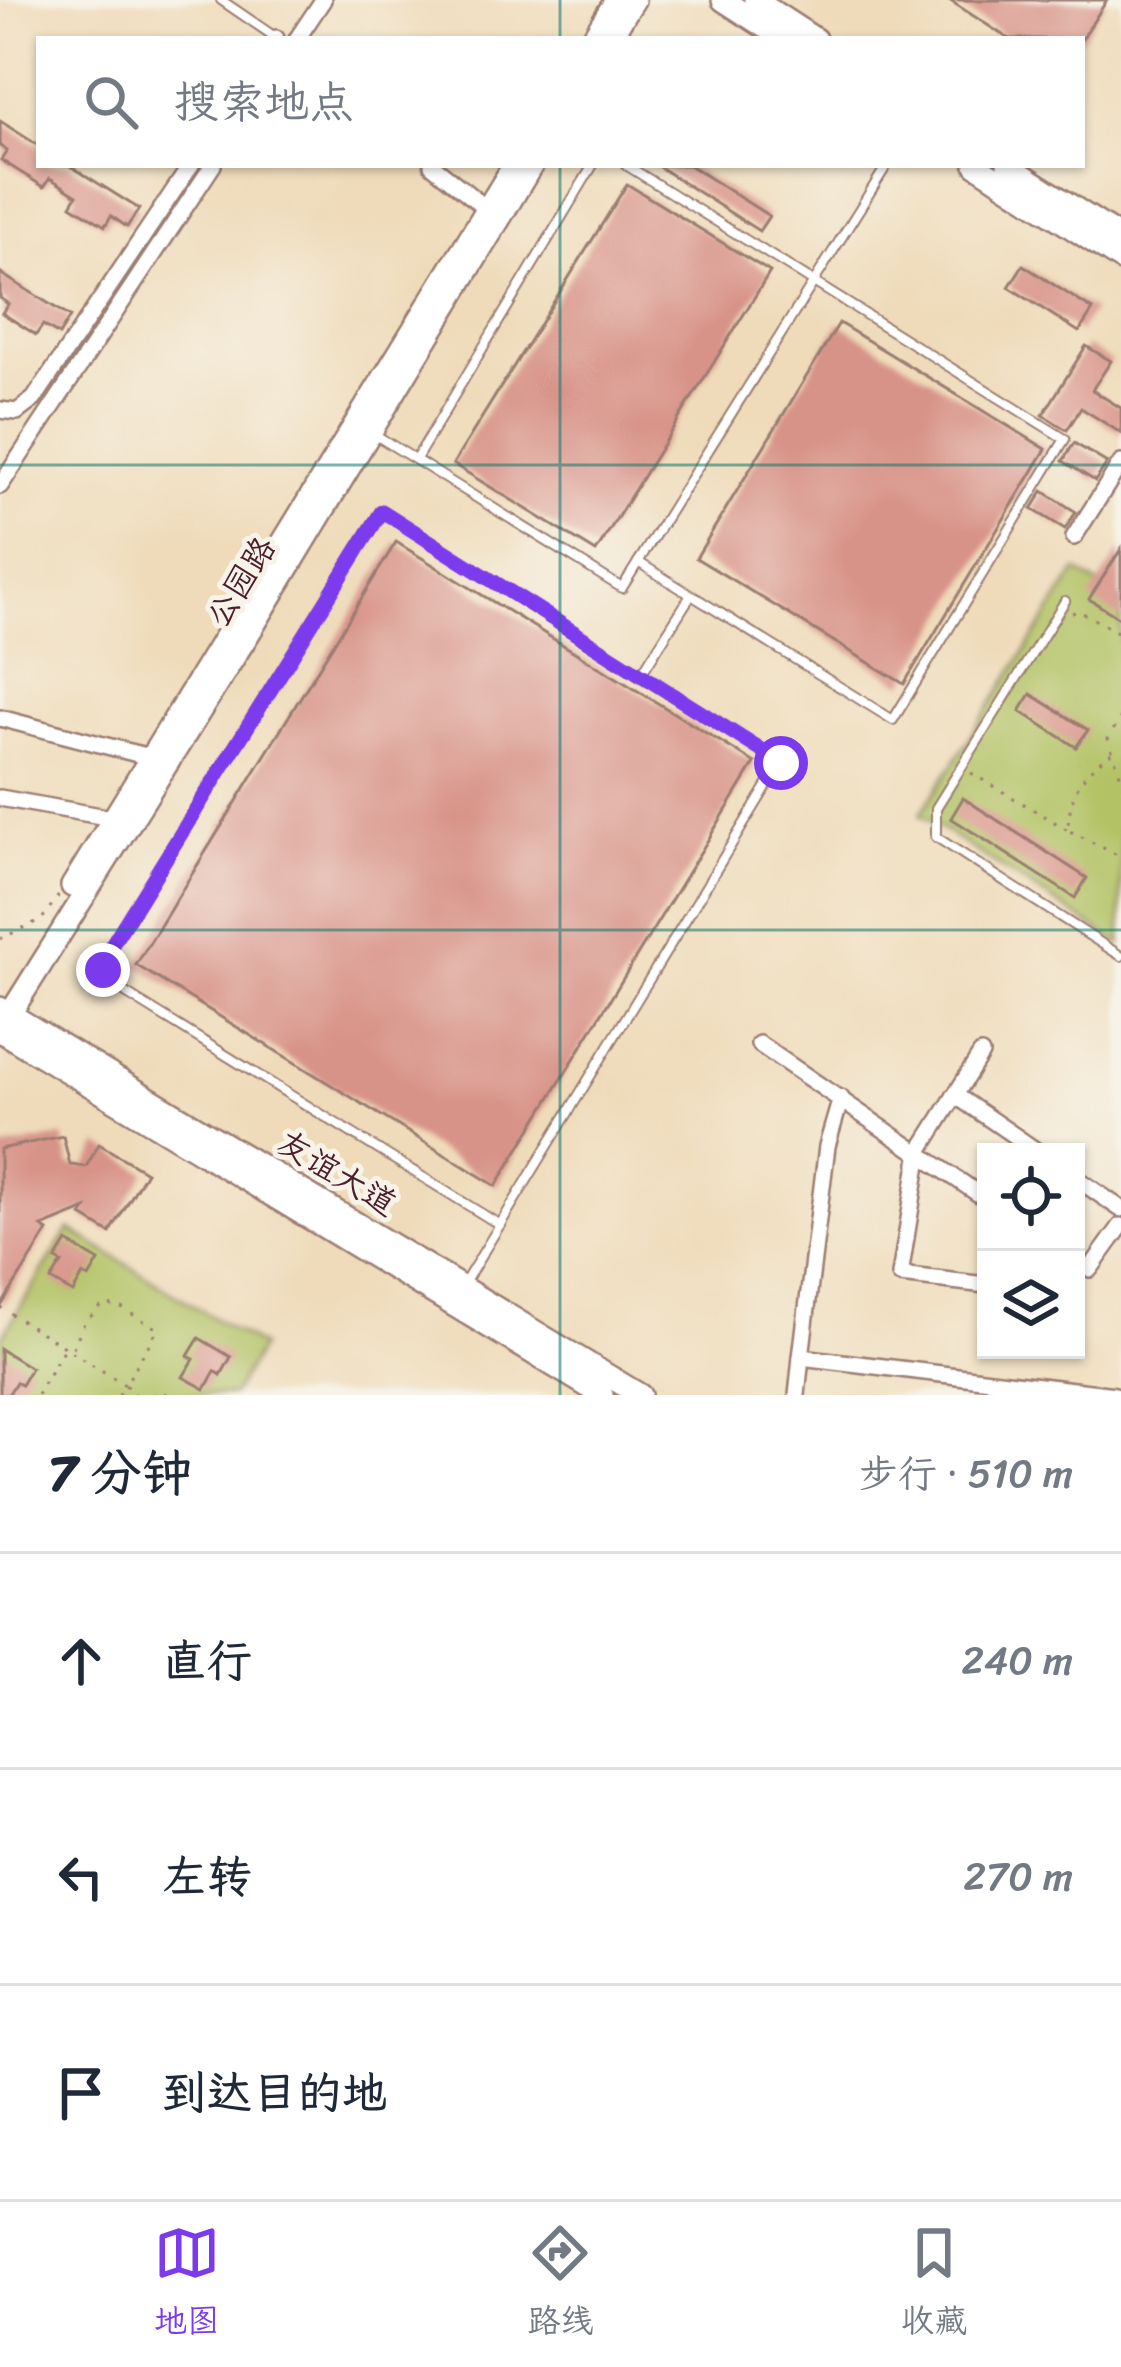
<!DOCTYPE html>
<html lang="zh">
<head>
<meta charset="utf-8">
<style>
	:root { --surface:#fff; --page:#f6f6f7; --text:#1f2937; --muted:#747a83; --line:#e0e1e3; --accent:#7c3aed }
	body { margin:0; font-family:Sriracha,"LXGW WenKai TC",sans-serif; background:var(--page); color:var(--text) }
	.controls { position:absolute; right:36px; bottom:36px; display:grid; overflow:hidden; border-radius:0px; box-shadow:0 3px 9px #0004 }
	.controls button { width:108px; height:108px; display:grid; place-items:center; padding:0; border:0; border-bottom:3px solid var(--line); background:var(--surface); color:var(--text); font:60px sans-serif }
	.stop { position:absolute; width:36px; height:36px; margin:-27px; border:9px solid #7c3aed; border-radius:50%; background:#fff }
	.stop.end { background:#7c3aed; border-color:#fff; box-shadow:0 3px 12px #0008 }
	.list { margin:0; padding:0; list-style:none }
	h2 { display:flex; justify-content:space-between; align-items:center; height:156px; margin:0; padding:0 48px; font-size:51px }
	h2 small { font-size:39px; font-weight:400; color:var(--muted) }
	.list li { display:grid; grid-template-columns:78px 1fr auto; gap:36px; align-items:center; box-sizing:border-box; height:216px; padding:0 48px; border-top:3px solid var(--line) }
	.list b { display:block; font-size:45px; white-space:nowrap }
	.list em { font-size:39px; font-style:normal; color:var(--muted) }
	.icon { flex:none; width:66px; height:66px; fill:none; stroke:currentColor; stroke-width:2; stroke-linecap:round; stroke-linejoin:round }
	.map { position:relative; flex:none; width:1121px; height:1395px; overflow:hidden }
	.search { position:absolute; background:var(--surface); box-shadow:0 3px 9px #0004; left:36px; right:36px; top:36px; height:132px; display:flex; align-items:center; gap:30px; box-sizing:border-box; padding:0 42px; border-radius:0px; color:var(--muted); font-size:45px }
	.sheet { height:804px; background:var(--surface) }
	nav { display:flex; justify-content:space-around; align-items:center; box-sizing:border-box; height:168px; border-top:3px solid var(--line); background:var(--surface); font-size:33px; color:var(--muted) }
	nav a { display:grid; justify-items:center; gap:6px }
	nav .on { color:var(--accent) }
	.map>svg:first-child { display:block }
	.green { fill:#b2c265; stroke:#7e7048; stroke-width:3 }
	.building { fill:#d89388 }
	.lines { fill:none; stroke-linecap:round; stroke-linejoin:round }
	.lane-casing { stroke:#9c7d72; stroke-width:12 }
	.street-casing { stroke:#9c7d72; stroke-width:20 }
	.secondary-casing { stroke:#9c7d72; stroke-width:26 }
	.path { stroke:#9c7d72; stroke-width:3; stroke-dasharray:3 9; stroke-linecap:butt }
	.lane { stroke:#fff; stroke-width:8 }
	.street { stroke:#fff; stroke-width:15 }
	.secondary { stroke:#fff; stroke-width:21 }
	.route { stroke:#7c3aed; stroke-width:15 }
	.grid { fill:none; stroke:#0f766e; stroke-width:3; stroke-opacity:0.55 }
	.labels { text-anchor:middle; dominant-baseline:central; stroke-width:10; stroke-linejoin:round; paint-order:stroke }
	.street-label { font-size:33px; fill:#4a1f2b; stroke:#f7f3e8 }
</style>
</head>
<body>
<div class="map">
<svg width="1121" height="1395" viewBox="0 0 1121 1395">
	<rect width="100%" height="100%" fill="#f7f3e8"/>
	<filter id="ink" filterUnits="userSpaceOnUse"><feTurbulence type="fractalNoise" baseFrequency=".00833" numOctaves="2"/><feDisplacementMap in="SourceGraphic" scale="24" xChannelSelector="R" yChannelSelector="G"/><feConvolveMatrix kernelMatrix="1 2 1 2 8 2 1 2 1" color-interpolation-filters="sRGB"/></filter>
	<filter id="wash" filterUnits="userSpaceOnUse"><feTurbulence type="fractalNoise" baseFrequency=".004" numOctaves="4" result="noise"/><feDisplacementMap in="SourceGraphic" scale="48" xChannelSelector="R" yChannelSelector="G"/><feGaussianBlur stdDeviation="2.7" result="paint"/><feColorMatrix in="noise" values="0 0 0 0 0 0 0 0 0 0 0 0 0 0 0 0 0 1.4 0 .05"/><feComposite in="paint" operator="in"/></filter>
	<g filter="url(#wash)">
		<rect width="100%" height="100%" fill="#efdbba"/>
		<!-- green -->
		<g class="green">
			<polygon points="1077,571 1121,599 1121,945 920,815"/>
			<polygon points="69,1229 261,1347 232,1395 0,1395 0,1340"/>
		</g>
		<g id="blocks">
			<!-- building -->
			<g class="building">
				<polygon points="949,0 1107,0 1082,39 1009,39"/>
				<polygon points="0,121 39,146 39,165 69,165 139,209 127,227 111,216 105,226 71,205 77,195 50,178 44,187 1,160 7,151 0,146"/>
				<polygon points="656,165 689,165 769,216 759,231"/>
				<polygon points="627,184 770,272 596,552 453,464"/>
				<polygon points="1023,265 1093,310 1079,332 1009,287"/>
				<polygon points="0,273 70,317 59,335 43,325 36,335 2,313 8,304 0,298"/>
				<polygon points="839,323 1046,449 904,684 696,558"/>
				<polygon points="1086,346 1111,361 1092,390 1121,408 1121,433 1081,408 1067,430 1043,415"/>
				<polygon points="1074,443 1107,463 1095,481 1063,461"/>
				<polygon points="1043,491 1076,512 1065,529 1032,509"/>
				<polygon points="396,542 755,763 496,1186 136,965"/>
				<polygon points="1121,549 1121,619 1089,599"/>
				<polygon points="1031,694 1088,730 1076,747 1020,711"/>
				<polygon points="963,798 1087,878 1075,898 951,818"/>
				<polygon points="63,1136 70,1165 86,1167 99,1144 146,1172 110,1233 82,1216 86,1209 42,1227 48,1231 0,1308 0,1149"/>
				<polygon points="67,1242 99,1261 89,1278 83,1275 73,1293 51,1280 62,1263 56,1260"/>
				<polygon points="199,1338 231,1357 221,1375 215,1371 205,1389 183,1377 194,1359 188,1356"/>
				<polygon points="0,1349 31,1368 21,1385 16,1382 8,1395 0,1395"/>
			</g>
		</g>
	</g>
	<g filter="url(#ink)">
		<use href="#blocks" fill-opacity="0" stroke="#9c7d72" stroke-width="3"/>
		<g class="lines">
			<!-- lane casing -->
			<g class="lane-casing">
				<g id="lane">
					<polyline points="221,0 275,37"/>
					<polyline points="626,165 1065,439 893,720 638,562"/>
					<polyline points="374,434 622,588 887,165"/>
					<polyline points="416,459 593,165"/>
					<polyline points="1065,601 936,808 936,837 1121,956"/>
					<polyline points="500,1225 119,989 103,970 111,946 382,511 640,676"/>
					<polyline points="462,1287 781,763 640,676 691,595"/>
				</g>
			</g>
			<!-- street casing -->
			<g class="street-casing">
				<g id="street">
					<polyline points="275,39 276,38"/>
					<polyline points="297,39 323,0"/>
					<polyline points="432,165 487,209"/>
					<polyline points="0,410 17,412 34,399 191,165"/>
					<polyline points="0,486 213,165"/>
					<polyline points="1074,537 1121,463"/>
					<polyline points="0,718 149,757"/>
					<polyline points="0,798 112,818"/>
					<polyline points="759,1044 986,1199"/>
					<polyline points="981,1054 920,1151 900,1275 986,1285"/>
					<polyline points="955,1095 1038,1152"/>
					<polyline points="841,1098 827,1146 801,1357 1115,1395"/>
					<polyline points="1076,1178 1121,1209"/>
					<polyline points="1076,1261 1090,1269 1121,1226"/>
					<polyline points="797,1395 801,1357"/>
				</g>
			</g>
			<!-- secondary casing -->
			<g class="secondary-casing">
				<g id="secondary">
					<polyline points="723,0 783,39"/>
					<polyline points="755,0 815,39"/>
					<polyline points="592,39 616,0"/>
					<polyline points="609,39 634,0"/>
					<polyline points="976,165 1121,260"/>
					<polyline points="1008,165 1121,238"/>
					<polyline points="72,886 514,165"/>
					<polyline points="0,1008 640,1395"/>
					<polyline points="0,1030 251,630 532,165"/>
					<polyline points="0,1031 602,1395"/>
				</g>
			</g>
			<!-- path -->
			<g class="path">
				<polyline points="1072,613 1079,611 1121,634"/>
				<polyline points="1121,717 1108,739 1121,777"/>
				<path d="M1112 753C1081 772 1069 794 1068 830L1121 857"/>
				<polyline points="971,773 1068,830"/>
				<polyline points="0,939 42,919 59,895"/>
				<polyline points="0,1307 125,1385 158,1329 118,1306 103,1305 84,1323 71,1352"/>
				<polyline points="37,1395 63,1350"/>
				<polyline points="119,1395 125,1385 136,1395"/>
				<polyline points="153,1395 163,1392 170,1395"/>
			</g>
			<!-- lane -->
			<use href="#lane" class="lane"/>
			<!-- street -->
			<use href="#street" class="street"/>
			<!-- secondary -->
			<use href="#secondary" class="secondary"/>
		</g>
	</g>
	<g class="lines" filter="url(#ink)">
		<!-- route -->
		<polyline class="route" points="103,970 111,946 382,511 781,763"/>
	</g>
	<!-- grid -->
	<path class="grid" d="M560 0V39M560 165V1395M0 465H1121M0 930H1121"/>
	<g class="labels">
		<!-- street labels -->
		<g class="street-label">
			<text transform="translate(241 582) rotate(-58)">公园路</text>
			<text transform="translate(337 1173) rotate(31)">友谊大道</text>
		</g>
	</g>
</svg>
<div class="controls">
<button><svg class="icon" aria-label="locate" viewBox="0 0 24 24"><circle cx="12" cy="12" r="6"/><path d="M12 2v4M12 18v4M2 12h4M18 12h4"/></svg></button>
<button><svg class="icon" aria-label="layers" viewBox="0 0 24 24"><path d="M12 4l9 5-9 5-9-5zM3 14l9 5 9-5"/></svg></button>
</div>
<div class="stop" style="left:781px;top:763px"></div>
<div class="stop end" style="left:103px;top:970px"></div>
<div class="search"><svg class="icon" aria-label="search" viewBox="0 0 24 24"><circle cx="10" cy="10" r="6"/><path d="M15 15l6 6"/></svg>搜索地点</div>
</div>
<section class="sheet">
<h2>7 分钟<small>步行 · 510 m</small></h2>
<ul class="list">
<li><svg class="icon" aria-label="ahead" viewBox="0 0 24 24"><path d="M12 20V5M6 11l6-6 6 6"/></svg><div><b>直行</b></div><em>240 m</em></li>
<li><svg class="icon" aria-label="left" viewBox="0 0 24 24"><path d="M17 20v-9H6M10 6l-5 5 5 5"/></svg><div><b>左转</b></div><em>270 m</em></li>
<li><svg class="icon" aria-label="arrive" viewBox="0 0 24 24"><path d="M6 21V4h12l-3 4 3 4H6"/></svg><div><b>到达目的地</b></div></li>
</ul>
</section>
<nav>
<a class="on"><svg class="icon" aria-label="map" viewBox="0 0 24 24"><path d="M3 6l6-2 6 2 6-2v14l-6 2-6-2-6 2zM9 4v14M15 6v14"/></svg>地图</a>
<a><svg class="icon" aria-label="directions" viewBox="0 0 24 24"><path d="M12 3l9 9-9 9-9-9zM9 14v-3h6M13 9l2 2-2 2"/></svg>路线</a>
<a><svg class="icon" aria-label="saved" viewBox="0 0 24 24"><path d="M7 4h10v16l-5-4-5 4z"/></svg>收藏</a>
</nav>
</body>
</html>
